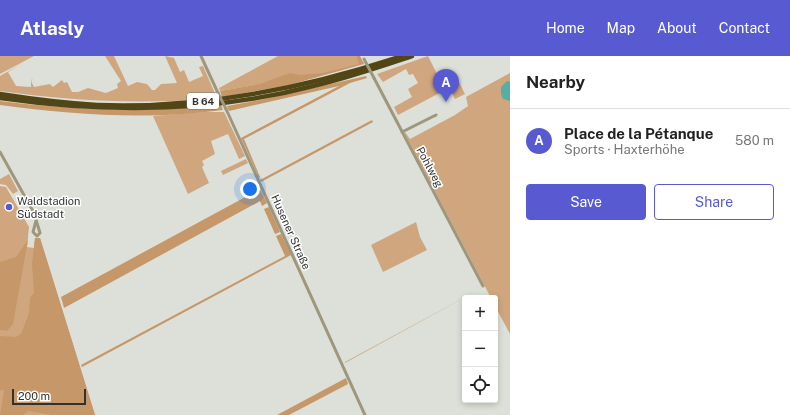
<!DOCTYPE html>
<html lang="en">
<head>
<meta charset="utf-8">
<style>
	:root { --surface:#fff; --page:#f6f6f6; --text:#222; --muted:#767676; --line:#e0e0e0; --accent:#585ad1 }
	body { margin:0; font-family:"Public Sans",sans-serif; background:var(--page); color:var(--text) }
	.controls { position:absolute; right:12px; bottom:12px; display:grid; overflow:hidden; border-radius:4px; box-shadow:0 2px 6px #0003 }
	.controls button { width:36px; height:36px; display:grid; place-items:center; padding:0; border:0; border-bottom:1px solid var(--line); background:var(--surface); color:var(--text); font:20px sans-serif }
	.scale { position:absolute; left:12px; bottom:10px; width:74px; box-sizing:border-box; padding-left:4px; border:2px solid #313230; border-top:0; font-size:11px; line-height:14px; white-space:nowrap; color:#313230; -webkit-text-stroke:3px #fff; paint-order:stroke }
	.you { position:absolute; left:250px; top:133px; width:14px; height:14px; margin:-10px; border:3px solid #fff; border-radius:50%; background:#1a73e8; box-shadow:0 0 0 6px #1a73e833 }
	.badge { display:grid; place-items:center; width:26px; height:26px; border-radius:50%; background:var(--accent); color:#fff; font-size:13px; font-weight:700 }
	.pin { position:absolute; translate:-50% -33px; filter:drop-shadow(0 1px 2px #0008) }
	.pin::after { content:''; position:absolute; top:21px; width:14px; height:12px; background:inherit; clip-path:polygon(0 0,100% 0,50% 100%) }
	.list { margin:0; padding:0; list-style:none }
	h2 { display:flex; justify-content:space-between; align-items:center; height:52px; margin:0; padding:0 16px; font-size:17px }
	h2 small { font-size:13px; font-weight:400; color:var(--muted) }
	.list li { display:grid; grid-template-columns:26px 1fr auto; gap:12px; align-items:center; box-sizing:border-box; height:64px; padding:0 16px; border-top:1px solid var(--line) }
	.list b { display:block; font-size:15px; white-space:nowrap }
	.list p { margin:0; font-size:13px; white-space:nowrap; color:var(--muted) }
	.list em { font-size:13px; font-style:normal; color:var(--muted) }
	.actions { display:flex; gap:8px; padding:12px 16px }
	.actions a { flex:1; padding:9px 0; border:1px solid var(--accent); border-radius:4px; text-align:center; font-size:14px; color:var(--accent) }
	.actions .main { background:var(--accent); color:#fff }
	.icon { flex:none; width:22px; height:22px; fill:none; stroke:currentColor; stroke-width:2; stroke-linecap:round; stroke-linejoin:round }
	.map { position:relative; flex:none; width:510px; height:359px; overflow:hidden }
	header { display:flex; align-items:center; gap:24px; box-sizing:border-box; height:56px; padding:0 20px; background:var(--accent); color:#fff }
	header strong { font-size:19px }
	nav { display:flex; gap:22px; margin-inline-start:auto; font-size:14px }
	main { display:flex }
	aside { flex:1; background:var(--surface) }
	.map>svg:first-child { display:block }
	.green { fill:#d0a67f }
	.forest { fill:#c69768 }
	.water { fill:#57aea4 }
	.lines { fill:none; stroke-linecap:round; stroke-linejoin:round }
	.minor { stroke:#9e977c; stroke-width:3 }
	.highway { stroke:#524616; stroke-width:4.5 }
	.minor-bridge { stroke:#9e977c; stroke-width:3 }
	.poi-dot { fill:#585ad1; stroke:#fff; stroke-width:1.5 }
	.labels { text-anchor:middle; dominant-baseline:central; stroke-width:3; stroke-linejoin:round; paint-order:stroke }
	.shield { fill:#fff; stroke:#6f706e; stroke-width:1 }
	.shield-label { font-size:10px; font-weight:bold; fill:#313230 }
	.street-label { font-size:11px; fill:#313230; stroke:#fff }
	.poi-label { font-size:11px; fill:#313230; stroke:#fff; text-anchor:start }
</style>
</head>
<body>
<header>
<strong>Atlasly</strong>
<nav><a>Home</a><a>Map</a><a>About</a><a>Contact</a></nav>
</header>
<main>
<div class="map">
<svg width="510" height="359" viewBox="0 0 510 359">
	<rect width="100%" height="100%" fill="#dce0d8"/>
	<!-- green -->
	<g class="green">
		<polygon points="0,0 34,0 0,18"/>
		<path d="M105 0H114L128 30 137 26 147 28 152 34H155L161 28 177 27 165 0 174 2 180 16 184 14 189 26 203 20 199 11 203 10 217 42C145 49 72 45 0 35V20L23 7 8 16 16 30 31 31V24L33 23 31 25 34 31 50 28 53 31 62 24 64 27 67 26 72 36H78L88 32 106 37 118 32 117 28 121 25Z"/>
		<polygon points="278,0 356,0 359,6 363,6 364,7 323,18 220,35 219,32"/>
		<polygon points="428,0 441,26 447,33 398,59 394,51 412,41 408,33 418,27 413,18 409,19 406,13 383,26 377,18"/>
		<polygon points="510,17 510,278 495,250 495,242 491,242 405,78 405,76 410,83 455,59 468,50 466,41"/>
		<polygon points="458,24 465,38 455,43 448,29"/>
		<polygon points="205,56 224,56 245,100 239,103 228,78 211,85 215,98 202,105 204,109 202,111 209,127 188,138 153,60"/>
		<polygon points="246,103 248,107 223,119 221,115"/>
		<polygon points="9,118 18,135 13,138 6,129 0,128 0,123"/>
		<polygon points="0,130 6,131 29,171 27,191 34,192 35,182 40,182 95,359 0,359"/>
		<polygon points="416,166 420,181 427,194 383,216 371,189"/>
		<polygon points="480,233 345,307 345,306"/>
	</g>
	<!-- forest -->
	<g class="forest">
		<polygon points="356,0 360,0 364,8 289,29 222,41 220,35 260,28 290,17 300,19 323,17 359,8"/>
		<polygon points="366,20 367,22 350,27 244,83 260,121 259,122 241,82 339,30 229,55 227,50 260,44"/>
		<path d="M0 45C73 54 147 57 221 49L223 54C148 64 74 59 0 49Z"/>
		<polygon points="372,64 373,66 261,126 260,124"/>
		<polygon points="260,133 267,147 262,150 260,145 64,252 61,241"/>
		<polygon points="269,151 280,176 275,178 264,153"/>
		<polygon points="281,178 291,199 82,311 81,309 285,200 276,180"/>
		<polygon points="35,182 40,182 95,359 52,359 28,355 23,359 0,359 4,334 0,334 0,280 16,281 21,278 29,257 30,242 34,237 32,208"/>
		<polygon points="28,184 13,268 7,275 0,274 0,206 16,201"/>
		<polygon points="346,322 348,328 289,359 277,359"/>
	</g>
	<!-- water -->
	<polygon class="water" points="507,25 510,26 510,45 503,43 501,38 501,31"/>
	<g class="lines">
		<!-- minor -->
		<g class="minor">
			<polyline points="201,0 218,37"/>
			<polyline points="374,22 483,230"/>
			<polyline points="226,53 365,359"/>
			<polyline points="402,76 436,59"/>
			<polyline points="0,96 34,157 40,177 37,180 33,176 36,165"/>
		</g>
		<!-- highway -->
		<g class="highway">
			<path d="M0 38C32 43 64 47 97 49 201 53 303 33 402 0"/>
			<path d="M0 42C105 57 211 57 313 30 347 22 379 11 412 0"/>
		</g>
		<!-- minor-bridge -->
		<g class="minor-bridge">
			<polyline points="364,3 374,22"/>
			<polyline points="218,37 226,53"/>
		</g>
	</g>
	<!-- markers -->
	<circle class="poi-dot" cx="9" cy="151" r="4"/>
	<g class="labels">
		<!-- shield labels -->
		<rect class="shield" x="187" y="37" width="32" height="16" rx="3"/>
		<g class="shield-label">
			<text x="203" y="45">B 64</text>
		</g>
		<!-- street labels -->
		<g class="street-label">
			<text transform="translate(430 111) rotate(62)">Pohlweg</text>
			<text transform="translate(291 176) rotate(66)">Husener Straße</text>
		</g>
		<!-- poi labels -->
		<g class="poi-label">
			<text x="17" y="145">Waldstadion<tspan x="17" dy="13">Südstadt</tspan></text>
		</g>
	</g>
</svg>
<div class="controls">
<button>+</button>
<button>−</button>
<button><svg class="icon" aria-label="locate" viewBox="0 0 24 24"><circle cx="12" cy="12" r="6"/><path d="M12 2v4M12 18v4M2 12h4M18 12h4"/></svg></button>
</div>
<div class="scale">200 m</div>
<div class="you"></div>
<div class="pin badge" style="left:446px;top:46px">A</div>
</div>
<aside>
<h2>Nearby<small></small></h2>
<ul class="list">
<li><span class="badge">A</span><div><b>Place de la Pétanque</b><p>Sports · Haxterhöhe</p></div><em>580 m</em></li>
</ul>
<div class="actions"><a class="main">Save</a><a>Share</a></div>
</aside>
</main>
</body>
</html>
